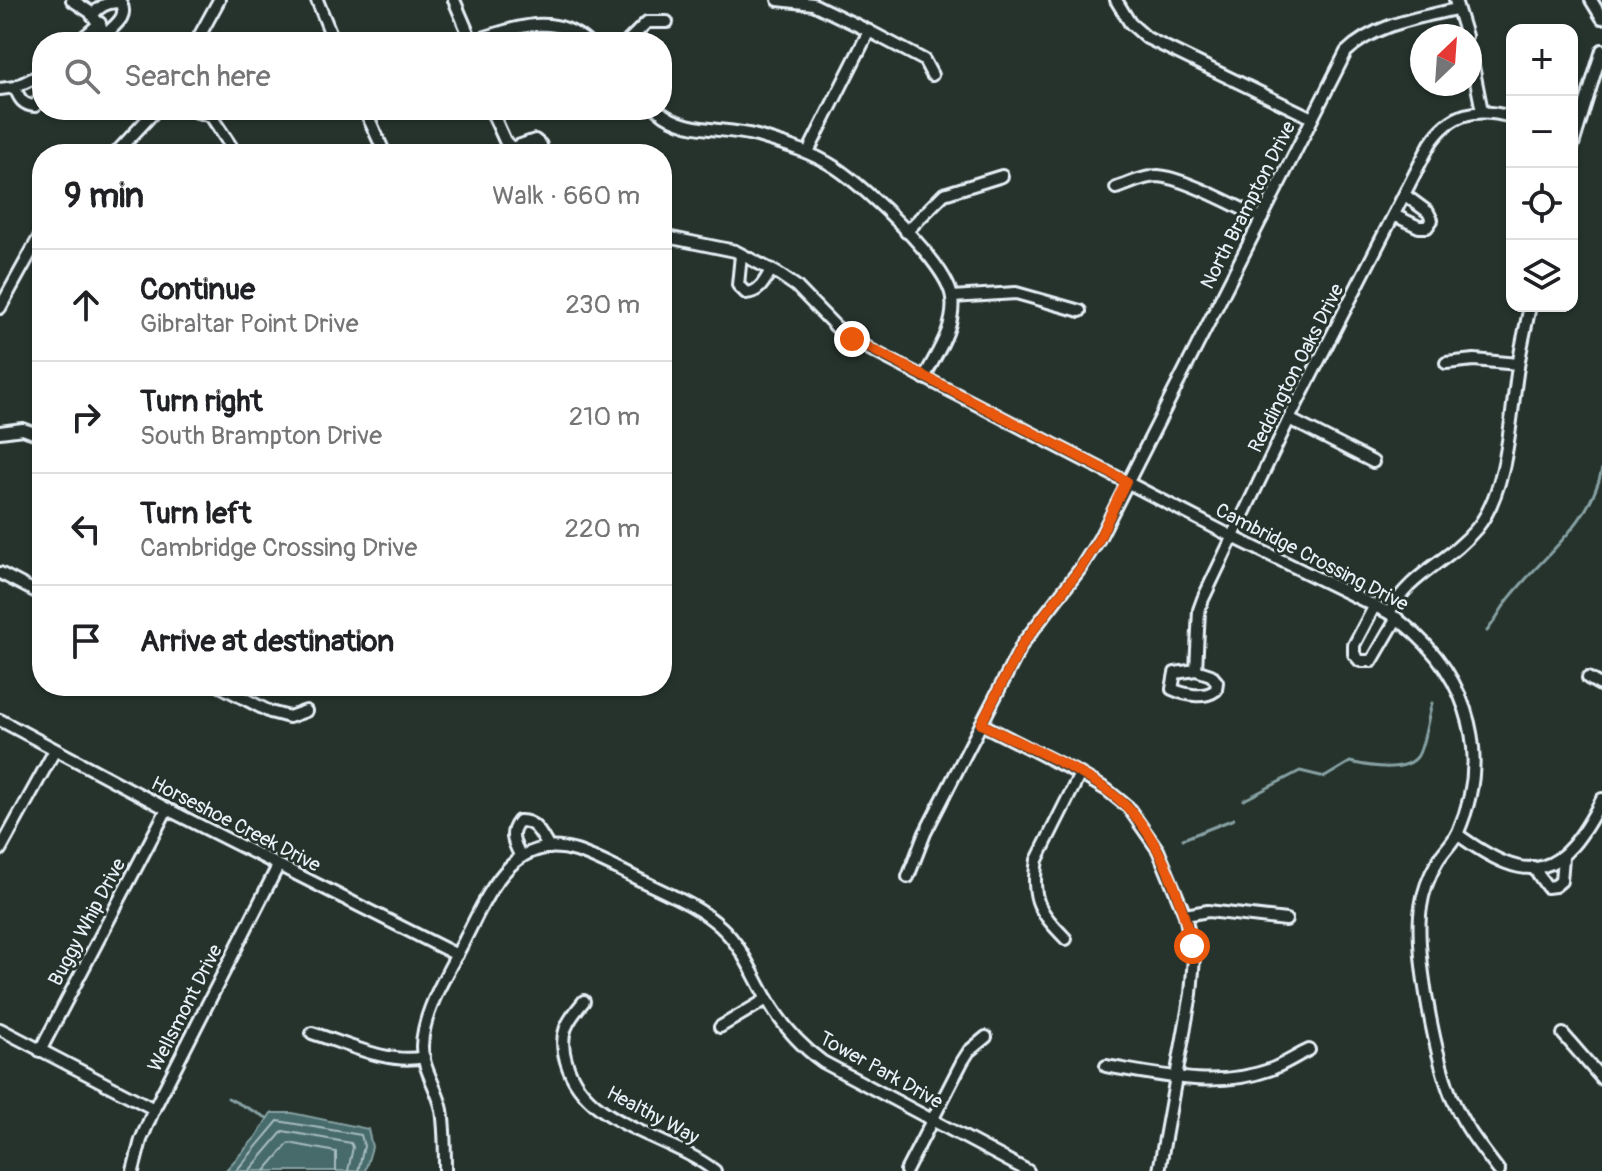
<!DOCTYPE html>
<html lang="en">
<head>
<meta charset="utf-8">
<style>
	:root { --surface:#fff; --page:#f2f2f2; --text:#202124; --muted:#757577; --line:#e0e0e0 }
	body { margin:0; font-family:Pangolin,sans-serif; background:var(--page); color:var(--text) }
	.controls { position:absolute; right:24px; top:24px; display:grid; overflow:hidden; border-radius:16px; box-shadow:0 2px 6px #0004 }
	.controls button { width:72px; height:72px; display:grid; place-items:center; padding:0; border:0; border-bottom:2px solid var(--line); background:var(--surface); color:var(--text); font:40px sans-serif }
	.compass { position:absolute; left:1410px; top:24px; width:72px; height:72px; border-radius:50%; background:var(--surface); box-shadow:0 2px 6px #0004; rotate:25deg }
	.stop { position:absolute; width:24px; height:24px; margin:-18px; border:6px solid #ea580c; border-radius:50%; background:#fff }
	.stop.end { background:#ea580c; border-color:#fff; box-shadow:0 2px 8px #0008 }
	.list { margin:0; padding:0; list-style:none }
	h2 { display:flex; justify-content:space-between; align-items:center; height:104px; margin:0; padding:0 32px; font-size:34px }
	h2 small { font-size:26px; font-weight:400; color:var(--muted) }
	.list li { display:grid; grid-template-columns:52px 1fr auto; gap:24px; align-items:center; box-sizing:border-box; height:112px; padding:0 32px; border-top:2px solid var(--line) }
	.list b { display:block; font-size:30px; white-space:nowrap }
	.list p { margin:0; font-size:26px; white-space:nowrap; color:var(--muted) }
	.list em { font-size:26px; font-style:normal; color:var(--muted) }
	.icon { flex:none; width:44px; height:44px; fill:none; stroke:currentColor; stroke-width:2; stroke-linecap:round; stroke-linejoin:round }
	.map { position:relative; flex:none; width:1602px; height:1171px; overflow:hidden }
	.search { position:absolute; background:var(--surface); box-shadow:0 2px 6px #0004; left:32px; top:32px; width:640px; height:88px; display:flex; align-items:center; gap:20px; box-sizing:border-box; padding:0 28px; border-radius:32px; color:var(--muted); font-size:30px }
	.panel { position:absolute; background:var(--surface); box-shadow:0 2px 6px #0004; left:32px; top:144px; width:640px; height:552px; border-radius:32px }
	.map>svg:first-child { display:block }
	.water { fill:#466b6a; stroke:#87a1a3; stroke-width:2 }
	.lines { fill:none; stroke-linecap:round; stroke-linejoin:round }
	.shore { stroke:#a7bbbf; stroke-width:2 }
	.stream { stroke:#87a1a3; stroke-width:3 }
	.minor-casing { stroke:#e8f1f8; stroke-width:16 }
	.minor { stroke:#26332d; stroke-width:10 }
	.route { stroke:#ea580c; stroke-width:10 }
	.labels { text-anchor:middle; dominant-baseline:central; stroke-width:6; stroke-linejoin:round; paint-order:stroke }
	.street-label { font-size:20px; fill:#e8f1f8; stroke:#26332d }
</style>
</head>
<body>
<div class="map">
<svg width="1602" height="1171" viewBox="0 0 1602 1171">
	<rect width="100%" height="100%" fill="#26332d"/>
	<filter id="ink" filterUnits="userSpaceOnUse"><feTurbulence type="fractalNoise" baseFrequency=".0125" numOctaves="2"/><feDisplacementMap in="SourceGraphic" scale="16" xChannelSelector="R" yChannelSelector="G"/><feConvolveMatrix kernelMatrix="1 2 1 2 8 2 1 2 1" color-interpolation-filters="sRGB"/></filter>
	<g filter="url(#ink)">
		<!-- water -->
		<polygon class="water" points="271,1113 292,1113 368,1129 372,1147 365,1171 225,1171 256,1137"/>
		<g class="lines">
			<!-- shore -->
			<g class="shore">
				<polyline points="236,1171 278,1121 361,1135 364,1146 358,1171"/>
				<polyline points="249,1171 283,1131 351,1143 353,1147 348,1171"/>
				<polyline points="265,1171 289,1143 336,1152 336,1171"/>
			</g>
			<!-- stream -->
			<g class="stream">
				<path d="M1487 631C1497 619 1502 606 1512 595 1545 554 1591 523 1602 469"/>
				<path d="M1244 800 1300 771 1325 777 1350 762C1367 766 1404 773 1417 757 1424 748 1428 716 1432 703"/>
				<polyline points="1183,839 1234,819"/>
				<polyline points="228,1098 267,1118"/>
			</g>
			<!-- minor casing -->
			<g class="minor-casing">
				<g id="minor">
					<polyline points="72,0 90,12 112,42"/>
					<polyline points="317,0 334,42"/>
					<polyline points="454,0 472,42"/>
					<polyline points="778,0 813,4 869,31 924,60 932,75"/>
					<polyline points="1116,0 1130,23 1147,38 1312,118"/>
					<polyline points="1455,0 1466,36"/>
					<polyline points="1591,0 1602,18"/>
					<path d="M92 15C100 6 109 0 121 3 128 17 116 24 107 33"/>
					<path d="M472 41C512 30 552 10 587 42"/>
					<polyline points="78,42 100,23"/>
					<polyline points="196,42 219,0"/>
					<polyline points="627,42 647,22 667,22"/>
					<polyline points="1470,51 1482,111"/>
					<path d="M15 87C19 99 23 105 35 106L42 95"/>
					<polyline points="0,89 15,87 42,74"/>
					<polyline points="191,110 211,116"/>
					<polyline points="207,110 236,154"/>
					<polyline points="365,110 385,154"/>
					<polyline points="491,110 505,141 517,154"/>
					<path d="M658 110C687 135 723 126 757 136 784 144 812 152 836 168 866 188 948 264 952 298 956 327 936 354 924 378"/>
					<polyline points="512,148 535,140 541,145 541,154"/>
					<polyline points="1572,148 1602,50"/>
					<polyline points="808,152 869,31"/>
					<polyline points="115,154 156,110"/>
					<path d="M1116 188C1129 184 1144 176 1158 176 1185 178 1236 207 1262 218"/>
					<polyline points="1394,215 1419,227 1427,227 1432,220 1428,212 1405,195"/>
					<polyline points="906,232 944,194 1002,176"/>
					<path d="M662 236 735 251 777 273 796 286 836 327 871 350 1233 537 1389 613C1463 664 1495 747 1458 832 1453 843 1443 851 1437 862 1429 876 1423 892 1421 907 1414 949 1436 1067 1455 1105 1466 1129 1483 1150 1499 1171"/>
					<path d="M741 255 738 285 746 293C760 292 764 282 771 270"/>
					<polyline points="952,297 1016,293 1080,311"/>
					<polyline points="0,308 42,232"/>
					<polyline points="1446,363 1474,360 1518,364"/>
					<polyline points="1289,419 1373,462"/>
					<polyline points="0,432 23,429 42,436"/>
					<polyline points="0,573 42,595"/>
					<polyline points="1374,607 1354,645 1354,654 1360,661 1372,661 1397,618"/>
					<path d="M1389 613C1411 572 1448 563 1477 528 1509 488 1510 416 1518 367 1521 346 1526 326 1530 306"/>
					<path d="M1196 670 1175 673 1172 689C1185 695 1204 699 1216 690L1217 682 1211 675 1196 670 1199 610 1203 599 1289 419 1430 144C1451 112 1476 107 1512 117"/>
					<polyline points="1588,678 1602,686"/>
					<polyline points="220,686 270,712 289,717 306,711"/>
					<polyline points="0,720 167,809 457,955"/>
					<polyline points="981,724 1080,774 1107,790 1128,807 1158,850 1185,915 1194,958 1191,994 1159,1171"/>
					<path d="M1457 834C1531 888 1561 879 1602 799"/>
					<polyline points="0,850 55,750"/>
					<path d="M521 857C514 843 508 834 519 821 536 820 541 835 549 848"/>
					<polyline points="1533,867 1547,887 1555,886 1561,881 1563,857"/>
					<path d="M908 877 925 833 1023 643 1080 569 1099 539 1346 52C1375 24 1418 18 1456 9"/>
					<polyline points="1185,915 1208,911 1286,920"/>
					<path d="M1066 939C1040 912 1030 900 1037 860L1080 774"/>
					<path d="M584 1001C567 1021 558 1034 566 1061 584 1126 668 1134 715 1171"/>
					<polyline points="720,1027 767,999"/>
					<polyline points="0,1029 154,1109"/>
					<path d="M312 1033C347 1044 389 1065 424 1057"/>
					<polyline points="1563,1034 1602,1079"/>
					<polyline points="40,1051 167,809"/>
					<path d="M1106 1066C1160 1075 1216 1089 1269 1070 1283 1065 1296 1056 1309 1050"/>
					<polyline points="133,1171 141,1140 154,1109 278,866"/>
					<path d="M445 1171C445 1151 445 1130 442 1110 438 1089 422 1068 422 1046 423 1012 446 975 462 945 486 899 510 831 576 851 595 857 614 867 632 876 661 891 697 904 721 927 742 946 753 975 767 999 782 1025 799 1045 823 1062L1028 1171"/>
					<polyline points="906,1171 962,1062 969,1051 986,1037"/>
				</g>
			</g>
			<!-- minor -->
			<use href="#minor" class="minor"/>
		</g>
	</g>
	<g class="lines" filter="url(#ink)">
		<!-- route -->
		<path class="route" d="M852 339 1126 481 1099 539 1080 569 1023 643 981 724C1023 745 1099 776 1129 809 1163 845 1181 899 1192 946"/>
	</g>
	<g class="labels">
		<!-- street labels -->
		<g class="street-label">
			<text transform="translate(1248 205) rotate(-63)">North Brampton Drive</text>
			<text transform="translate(1296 368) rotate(-63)">Reddington Oaks Drive</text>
			<text transform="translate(1312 557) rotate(27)">Cambridge Crossing Drive</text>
			<text transform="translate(236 824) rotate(27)">Horseshoe Creek Drive</text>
			<text transform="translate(87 922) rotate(-62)">Buggy Whip Drive</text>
			<text transform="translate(185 1008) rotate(-63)">Wellsmont Drive</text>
			<text transform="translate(881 1070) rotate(29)">Tower Park Drive</text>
			<text transform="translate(653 1115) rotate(28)">Healthy Way</text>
		</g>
	</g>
</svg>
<div class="controls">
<button>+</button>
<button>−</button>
<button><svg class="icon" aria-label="locate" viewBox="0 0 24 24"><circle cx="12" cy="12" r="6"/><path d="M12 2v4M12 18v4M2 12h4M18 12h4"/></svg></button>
<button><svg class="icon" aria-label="layers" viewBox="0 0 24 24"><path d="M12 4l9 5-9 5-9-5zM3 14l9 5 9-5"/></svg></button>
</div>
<svg class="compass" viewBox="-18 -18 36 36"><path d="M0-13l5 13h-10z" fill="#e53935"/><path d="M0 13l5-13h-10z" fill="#757577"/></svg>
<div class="stop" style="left:1192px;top:946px"></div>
<div class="stop end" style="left:852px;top:339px"></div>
<div class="search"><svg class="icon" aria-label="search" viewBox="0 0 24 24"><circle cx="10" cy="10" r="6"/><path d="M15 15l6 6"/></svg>Search here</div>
<section class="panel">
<h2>9 min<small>Walk · 660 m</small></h2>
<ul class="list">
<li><svg class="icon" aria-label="ahead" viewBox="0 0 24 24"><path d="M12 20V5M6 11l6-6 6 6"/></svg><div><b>Continue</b><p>Gibraltar Point Drive</p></div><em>230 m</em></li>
<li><svg class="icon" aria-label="right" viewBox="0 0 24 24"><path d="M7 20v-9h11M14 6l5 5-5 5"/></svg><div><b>Turn right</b><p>South Brampton Drive</p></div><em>210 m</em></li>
<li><svg class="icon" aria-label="left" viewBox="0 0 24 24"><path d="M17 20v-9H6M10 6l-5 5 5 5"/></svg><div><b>Turn left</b><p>Cambridge Crossing Drive</p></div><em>220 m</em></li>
<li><svg class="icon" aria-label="arrive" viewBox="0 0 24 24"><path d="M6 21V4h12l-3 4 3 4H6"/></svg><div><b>Arrive at destination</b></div></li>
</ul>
</section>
</div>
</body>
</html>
